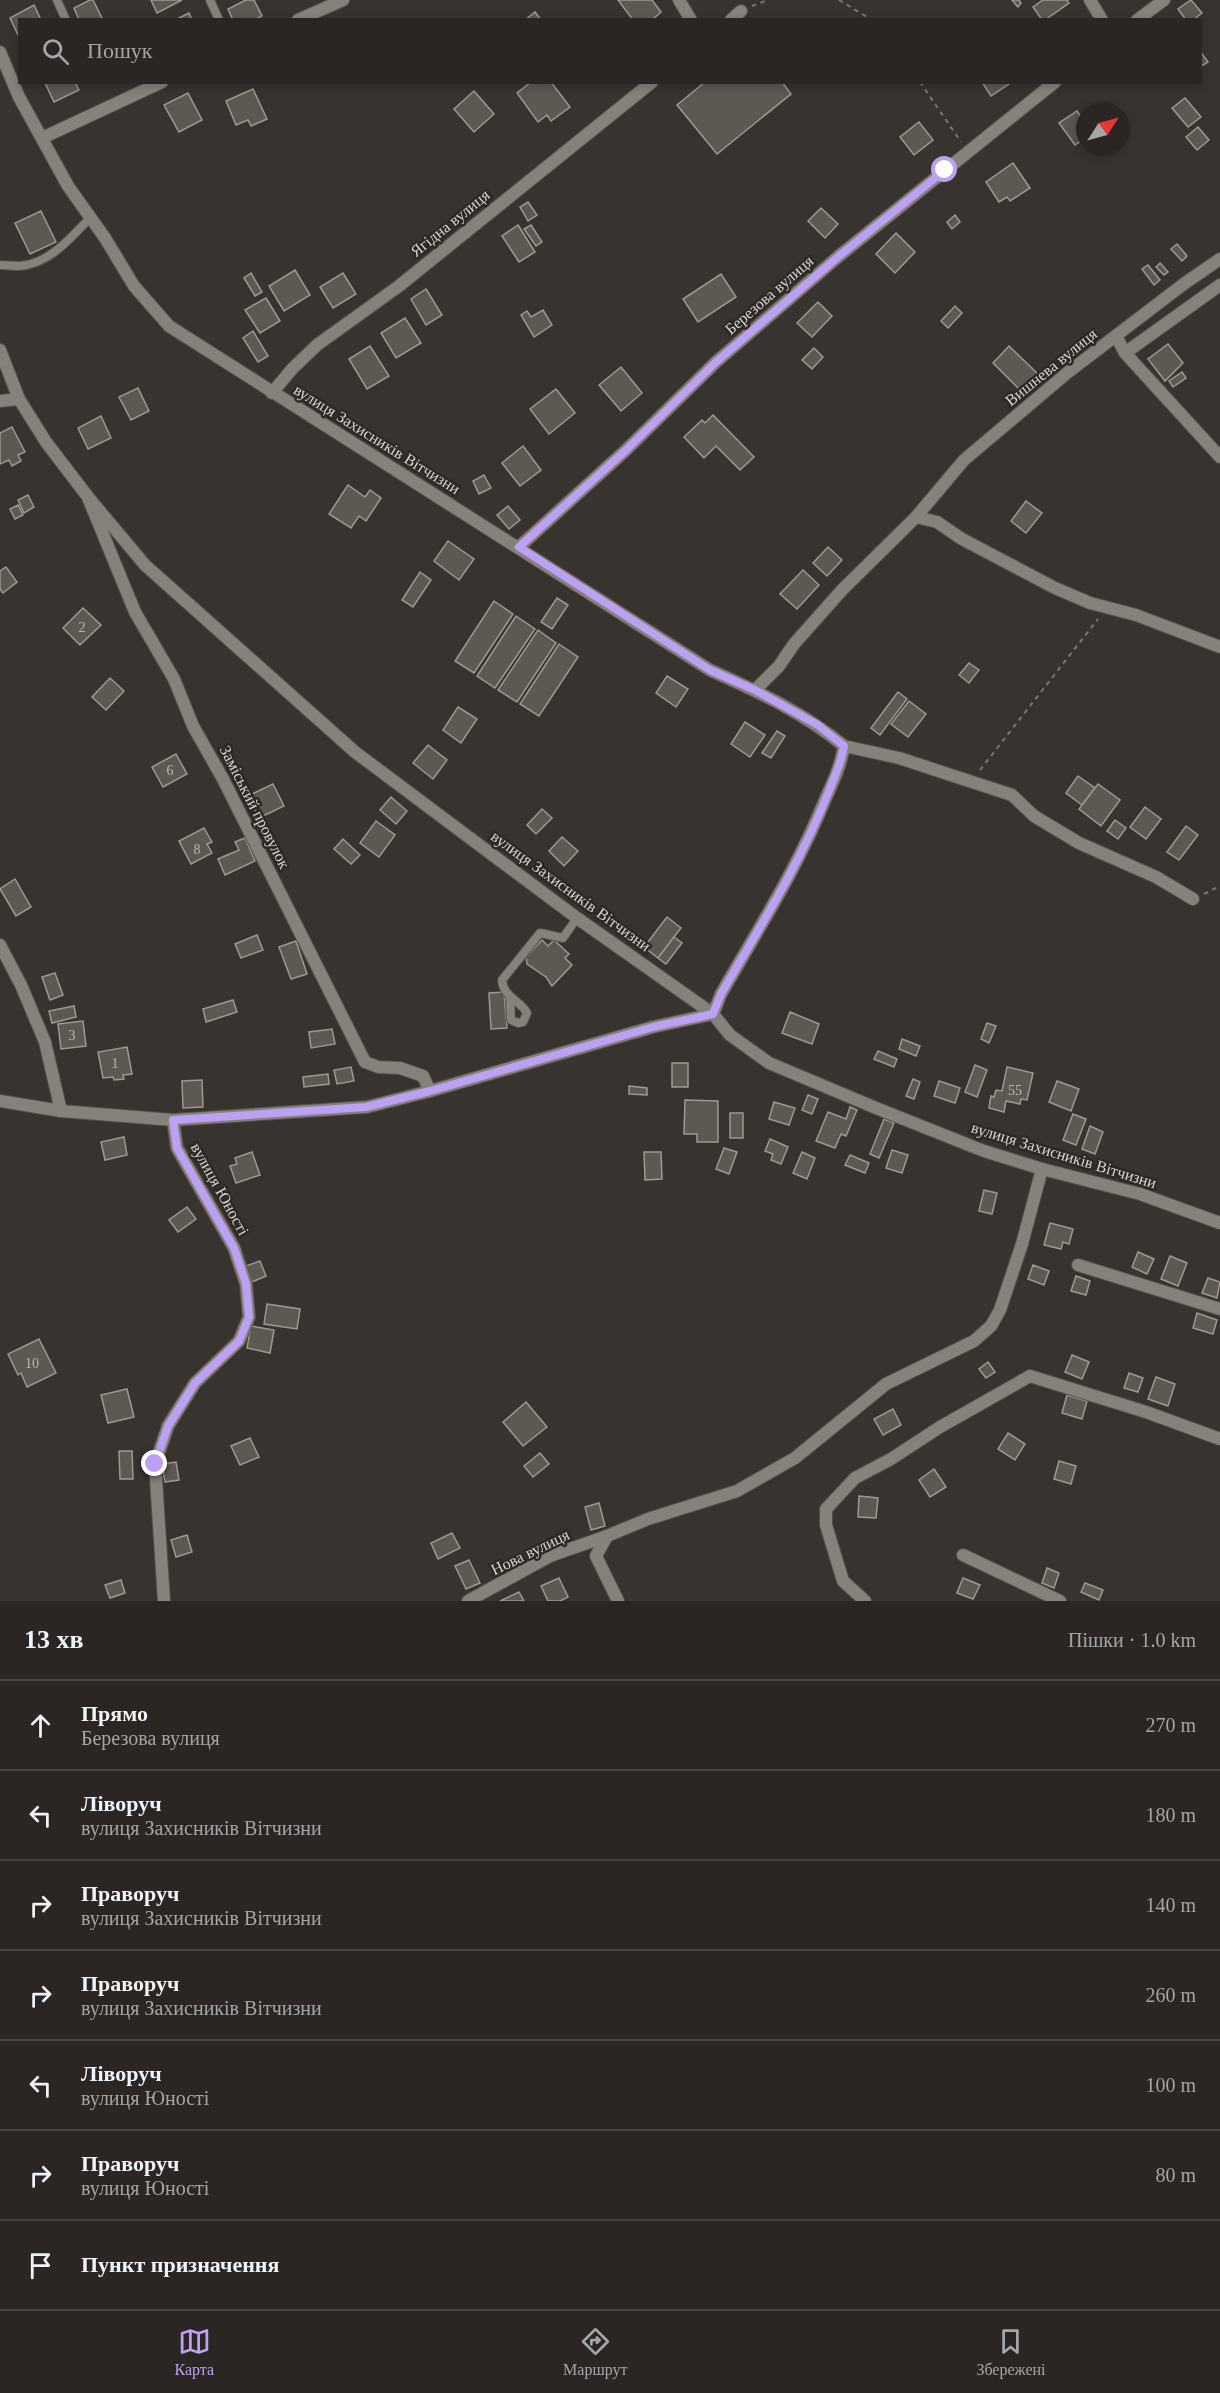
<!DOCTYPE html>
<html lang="uk">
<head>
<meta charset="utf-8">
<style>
	:root { --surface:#2b2623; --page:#332e2b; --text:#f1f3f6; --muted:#a6a5a6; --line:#474341; --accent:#bca0f2 }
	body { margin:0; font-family:"Times New Roman",serif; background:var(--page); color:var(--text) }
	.compass { position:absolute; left:1076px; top:102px; width:54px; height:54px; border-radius:50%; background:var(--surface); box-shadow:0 3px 9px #0003; rotate:54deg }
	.stop { position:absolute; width:18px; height:18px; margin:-14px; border:4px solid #bca0f2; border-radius:50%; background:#fff }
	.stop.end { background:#bca0f2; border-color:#fff; box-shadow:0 2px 6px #0008 }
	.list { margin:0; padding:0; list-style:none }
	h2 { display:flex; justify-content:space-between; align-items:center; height:78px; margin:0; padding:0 24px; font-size:26px }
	h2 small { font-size:20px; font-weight:400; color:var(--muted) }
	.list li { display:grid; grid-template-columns:39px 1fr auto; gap:18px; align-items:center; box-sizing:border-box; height:90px; padding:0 24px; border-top:2px solid var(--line) }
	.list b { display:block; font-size:22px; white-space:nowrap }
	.list p { margin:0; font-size:20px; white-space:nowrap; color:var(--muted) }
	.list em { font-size:20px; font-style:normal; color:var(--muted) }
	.icon { flex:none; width:33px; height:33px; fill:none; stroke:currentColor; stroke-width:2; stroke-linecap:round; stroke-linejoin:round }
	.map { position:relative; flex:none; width:1220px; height:1601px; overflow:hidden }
	.search { position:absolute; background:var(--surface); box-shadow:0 3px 9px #0003; left:18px; right:18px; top:18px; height:66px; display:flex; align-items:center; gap:15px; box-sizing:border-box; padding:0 21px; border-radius:0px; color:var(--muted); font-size:22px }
	.sheet { height:708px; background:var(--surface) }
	nav { display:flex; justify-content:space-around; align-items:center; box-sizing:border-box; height:84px; border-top:2px solid var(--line); background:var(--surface); font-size:16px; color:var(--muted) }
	nav a { display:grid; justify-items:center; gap:3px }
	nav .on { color:var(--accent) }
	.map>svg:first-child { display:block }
	.building { fill:#5e5853; stroke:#9f9892; stroke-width:1.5 }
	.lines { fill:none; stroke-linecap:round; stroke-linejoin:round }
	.service-casing { stroke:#544f4b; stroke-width:10 }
	.minor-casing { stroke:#544f4b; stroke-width:14 }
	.tertiary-casing { stroke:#544f4b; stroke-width:14 }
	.path { stroke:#7c7774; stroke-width:2; stroke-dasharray:4.5 4.5; stroke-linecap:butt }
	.service { stroke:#87817b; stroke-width:8 }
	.minor { stroke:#87817b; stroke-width:12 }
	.tertiary { stroke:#87817b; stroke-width:12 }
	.route { stroke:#bca0f2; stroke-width:8 }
	.labels { text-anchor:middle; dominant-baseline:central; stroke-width:5; stroke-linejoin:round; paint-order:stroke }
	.number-label { font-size:14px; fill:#bab5b2 }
	.street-label { font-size:16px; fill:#d8d4d1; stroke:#2f2925 }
</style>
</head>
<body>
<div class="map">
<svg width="1220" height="1601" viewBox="0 0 1220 1601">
	<rect width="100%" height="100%" fill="#39332f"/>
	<!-- building -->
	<g class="building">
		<polygon points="90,0 93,0 103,20 79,20 74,8"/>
		<polygon points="151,0 182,0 157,13"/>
		<polygon points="246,0 254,0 262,16 254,20 233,20 228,9"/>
		<polygon points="618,0 652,0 661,12 652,20 633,20"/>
		<polygon points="1012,0 1019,0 1021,3 1018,7"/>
		<polygon points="1043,0 1067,0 1069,3 1045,20 1042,20 1033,7"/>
		<polygon points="1191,0 1202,13 1193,20 1186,20 1178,9"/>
		<polygon points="34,5 41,20 20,20 19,37 10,18"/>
		<polygon points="535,12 541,20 525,20"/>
		<polygon points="189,13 192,20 175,20"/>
		<polygon points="1200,51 1208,62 1200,67"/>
		<polygon points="75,82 79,90 54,102 45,83"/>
		<polygon points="531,82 551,82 570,107 551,121 547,115 538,122 517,93"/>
		<polygon points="705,82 782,82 791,94 717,154 677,105"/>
		<polygon points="982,82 1008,82 1009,84 991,96"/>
		<polygon points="253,89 267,119 251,126 248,120 236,125 226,101"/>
		<polygon points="474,91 494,114 474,132 454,109"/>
		<polygon points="188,93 202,120 179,132 164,105"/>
		<polygon points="1185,98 1201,117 1188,127 1172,108"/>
		<polygon points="1077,111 1085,123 1085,138 1075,145 1059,123"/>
		<polygon points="919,122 933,140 914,155 900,137"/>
		<polygon points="1198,127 1209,140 1197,150 1186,137"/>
		<polygon points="1013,163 1030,188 1010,201 1007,197 999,202 986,182"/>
		<polygon points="528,202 537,215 528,221 520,207"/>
		<polygon points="821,208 838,224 825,238 808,221"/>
		<polygon points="41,211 56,242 30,254 15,223"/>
		<polygon points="955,215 960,222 952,229 947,222"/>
		<polygon points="518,225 535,252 519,262 502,236"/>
		<polygon points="531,225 542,242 536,246 524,229"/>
		<polygon points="896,233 915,252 895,273 876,254"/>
		<polygon points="1177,244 1187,256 1182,261 1171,249"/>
		<polygon points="1160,263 1168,272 1164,275 1156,267"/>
		<polygon points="1148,265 1160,280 1154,285 1142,269"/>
		<polygon points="295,270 310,295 284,311 269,286"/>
		<polygon points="251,273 262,292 255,296 244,278"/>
		<polygon points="343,273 356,294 333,308 320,287"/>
		<polygon points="721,274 736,297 698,322 683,299"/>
		<polygon points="426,289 442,315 426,325 411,299"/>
		<polygon points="266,298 280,321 260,333 245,310"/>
		<polygon points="818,302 832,316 812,337 797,323"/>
		<polygon points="955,306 962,313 948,328 941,321"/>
		<polygon points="543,310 552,325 534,337 521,315 527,311 531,317"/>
		<polygon points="405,318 421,343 396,358 381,333"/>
		<polygon points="253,331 268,356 258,362 243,338"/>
		<polygon points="1168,344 1183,363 1165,381 1148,359"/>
		<polygon points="370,346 389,376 367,389 349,359"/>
		<polygon points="1009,346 1040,376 1023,393 993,363"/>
		<polygon points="814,348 823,357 812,369 802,360"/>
		<polygon points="621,367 642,393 621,411 599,385"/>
		<polygon points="1182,372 1186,378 1173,387 1169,381"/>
		<polygon points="138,388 149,411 131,420 119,397"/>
		<polygon points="556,389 575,413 549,434 530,409"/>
		<polygon points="713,415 754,457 740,470 716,446 704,458 684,437 702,420 705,423"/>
		<polygon points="101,416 111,438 88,449 78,428"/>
		<polygon points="12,427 25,452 18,455 21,461 12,466 9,460 0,464 0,433"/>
		<polygon points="523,446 541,470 520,486 502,463"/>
		<polygon points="484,475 491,488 479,494 473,481"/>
		<polygon points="348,485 365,497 370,490 381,498 366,521 359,516 351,528 329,514"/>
		<polygon points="28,495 34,507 24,513 18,500"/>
		<polygon points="1026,501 1042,513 1026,533 1011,521"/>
		<polygon points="18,505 23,515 15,519 10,509"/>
		<polygon points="508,506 520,520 509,529 497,515"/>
		<polygon points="448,541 474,559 459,580 434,561"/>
		<polygon points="828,547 842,560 827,576 813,563"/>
		<polygon points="6,567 17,582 3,593 0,589 0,571"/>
		<polygon points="803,570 819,585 797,609 780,594"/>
		<polygon points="420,572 431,580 413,607 402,600"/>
		<polygon points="557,598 568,605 552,629 541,622"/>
		<polygon points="494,601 513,614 474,673 455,661"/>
		<polygon points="83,608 101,625 80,645 63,628"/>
		<polygon points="516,616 535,629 495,688 477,676"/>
		<polygon points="538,630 556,643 517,702 498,690"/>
		<polygon points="559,644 578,657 539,716 520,704"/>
		<polygon points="969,663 979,670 969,683 959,675"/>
		<polygon points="667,676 688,689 676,707 656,693"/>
		<polygon points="110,678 124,691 106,710 92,697"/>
		<polygon points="898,692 907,699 880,735 871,728"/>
		<polygon points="909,701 926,714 908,737 891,724"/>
		<polygon points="458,707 477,719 461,743 443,730"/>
		<polygon points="745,722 765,735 750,757 731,744"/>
		<polygon points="777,731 785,736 771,758 762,753"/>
		<polygon points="428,745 447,760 433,779 413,763"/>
		<polygon points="176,754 187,774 163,787 152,767"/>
		<polygon points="1078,776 1095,788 1082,805 1066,793"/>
		<polygon points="273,784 284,806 259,818 248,796"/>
		<polygon points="1098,784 1120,800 1101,826 1079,809"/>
		<polygon points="391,797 407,811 396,824 380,810"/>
		<polygon points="1145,807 1161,819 1146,839 1130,827"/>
		<polygon points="542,809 552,818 536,834 527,825"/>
		<polygon points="1115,820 1126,828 1118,839 1107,831"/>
		<polygon points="376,821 395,835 379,857 360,843"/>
		<polygon points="1186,826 1198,835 1179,860 1167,852"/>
		<polygon points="204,828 212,842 207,844 212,853 191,864 179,841"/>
		<polygon points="562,837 578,851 564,866 549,851"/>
		<polygon points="245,838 255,861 225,875 218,859 239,850 235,842"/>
		<polygon points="343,839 360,855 351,864 334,849"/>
		<polygon points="15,879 31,907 16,916 0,889"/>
		<polygon points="667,917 681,928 658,958 644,947"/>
		<polygon points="257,935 263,950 241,958 235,944"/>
		<polygon points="674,937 682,943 666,964 658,958"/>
		<polygon points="542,940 548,946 554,940 569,954 565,958 572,965 552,986 546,977 527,964 526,957"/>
		<polygon points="296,941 307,974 291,979 279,947"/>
		<polygon points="55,973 63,995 50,1000 42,977"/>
		<polygon points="504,992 507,1028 491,1029 489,993"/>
		<polygon points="233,1000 237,1012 206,1022 203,1009"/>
		<polygon points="74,1006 76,1017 52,1023 49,1011"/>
		<polygon points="790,1012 819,1024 812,1044 782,1033"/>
		<polygon points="83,1021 86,1046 61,1049 58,1024"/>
		<polygon points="987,1023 996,1026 989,1043 981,1039"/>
		<polygon points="332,1029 335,1044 311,1048 309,1032"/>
		<polygon points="902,1039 920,1046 916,1056 899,1049"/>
		<polygon points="127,1047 132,1074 123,1075 124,1079 114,1080 113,1077 103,1078 98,1052"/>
		<polygon points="878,1051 897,1059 894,1067 874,1059"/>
		<rect x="672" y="1063" width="16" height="24"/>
		<polygon points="975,1065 987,1070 977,1097 965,1092"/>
		<polygon points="351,1067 354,1081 337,1084 334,1070"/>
		<polygon points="1007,1067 1033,1073 1027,1100 1021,1099 1020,1104 1006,1101 1004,1112 989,1108 991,1096 994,1097 996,1090 1002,1091"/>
		<polygon points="328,1074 329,1084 304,1087 303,1077"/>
		<polygon points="913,1079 920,1082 914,1099 906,1096"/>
		<polygon points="202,1080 203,1107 183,1108 182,1081"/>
		<polygon points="939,1081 960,1088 955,1103 934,1096"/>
		<polygon points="1057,1081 1079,1089 1071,1111 1049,1102"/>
		<polygon points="629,1086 647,1088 647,1095 629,1094"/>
		<polygon points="808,1095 818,1099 812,1114 802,1110"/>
		<polygon points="685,1100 718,1101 718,1142 697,1142 697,1134 684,1134"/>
		<polygon points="774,1102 795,1108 789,1125 769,1119"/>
		<polygon points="850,1107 857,1110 846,1136 841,1134 835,1148 816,1141 828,1112 846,1119"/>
		<rect x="730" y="1113" width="13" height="25"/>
		<polygon points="1073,1114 1086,1119 1076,1145 1063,1140"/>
		<polygon points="884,1119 894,1123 879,1158 870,1154"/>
		<polygon points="1090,1126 1103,1132 1095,1154 1082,1149"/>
		<polygon points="124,1137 127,1155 105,1160 101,1142"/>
		<polygon points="770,1139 788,1147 781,1164 771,1160 773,1154 765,1151"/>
		<polygon points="724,1148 737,1152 729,1174 716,1169"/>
		<polygon points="892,1150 908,1155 902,1173 886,1168"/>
		<polygon points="252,1152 260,1175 236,1183 230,1166 237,1164 235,1158"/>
		<polygon points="644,1152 661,1152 662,1179 645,1180"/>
		<polygon points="802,1152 815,1158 807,1179 793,1173"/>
		<polygon points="850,1155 869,1163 865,1173 845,1165"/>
		<polygon points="984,1190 997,1193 992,1214 979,1211"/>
		<polygon points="187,1207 196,1219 178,1232 169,1220"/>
		<polygon points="1050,1223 1073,1229 1069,1244 1063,1242 1061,1249 1044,1245"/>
		<polygon points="1138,1252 1154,1259 1147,1274 1132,1267"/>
		<polygon points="1170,1256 1187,1263 1178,1286 1161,1279"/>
		<polygon points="260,1261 266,1276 252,1282 246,1266"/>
		<polygon points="1033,1265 1049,1271 1044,1285 1028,1279"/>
		<polygon points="1076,1276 1090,1281 1086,1295 1071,1291"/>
		<polygon points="1208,1278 1220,1282 1217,1298 1202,1293"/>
		<polygon points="267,1304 300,1309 297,1329 264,1324"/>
		<polygon points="1197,1313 1217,1320 1213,1334 1193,1328"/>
		<polygon points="251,1326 274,1330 270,1353 247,1348"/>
		<polygon points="39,1339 56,1373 27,1387 21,1373 18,1375 8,1354"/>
		<polygon points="1072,1355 1089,1362 1082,1379 1065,1372"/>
		<polygon points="988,1362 995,1372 986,1378 979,1369"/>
		<polygon points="1129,1373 1143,1378 1138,1392 1124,1388"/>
		<polygon points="1156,1377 1175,1384 1168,1406 1148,1399"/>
		<polygon points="127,1389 134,1417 108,1423 101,1395"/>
		<polygon points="1067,1395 1087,1401 1082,1419 1062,1413"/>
		<polygon points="526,1402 547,1427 523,1446 503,1422"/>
		<polygon points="893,1409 901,1425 883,1435 874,1419"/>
		<polygon points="1008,1433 1025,1444 1015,1460 998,1449"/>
		<polygon points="250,1438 259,1457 240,1465 231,1446"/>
		<polygon points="119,1451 132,1451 133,1479 120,1479"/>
		<polygon points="540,1453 549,1464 533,1477 524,1466"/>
		<polygon points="1059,1461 1076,1466 1071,1484 1054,1479"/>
		<polygon points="176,1462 179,1480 165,1482 162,1464"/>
		<polygon points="934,1469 946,1487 930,1497 919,1480"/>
		<polygon points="859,1496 878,1498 876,1518 858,1517"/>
		<polygon points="599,1503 605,1526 591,1530 585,1507"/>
		<polygon points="452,1533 460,1548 438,1559 431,1543"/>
		<polygon points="187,1535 192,1552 176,1557 171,1540"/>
		<polygon points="469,1560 480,1583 466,1589 455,1566"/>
		<polygon points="1047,1568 1059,1573 1054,1588 1042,1583"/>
		<polygon points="559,1578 568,1597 560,1601 548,1601 541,1586"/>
		<polygon points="963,1578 980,1585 973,1599 957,1593"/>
		<polygon points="121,1580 125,1593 110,1598 105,1585"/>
		<polygon points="1085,1583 1103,1590 1099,1600 1081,1592"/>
		<polygon points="519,1592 524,1601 500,1601"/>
	</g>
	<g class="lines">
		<!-- service casing -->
		<g class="service-casing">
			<g id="service">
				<polyline points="57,0 66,20"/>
				<polyline points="210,0 219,20"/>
				<path d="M0 265C6 265 13 266 19 266 50 264 70 238 90 218"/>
				<path d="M510 998 511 1020 518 1023 523 1022 527 1013C520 1000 503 997 502 980L540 933 563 938 577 918"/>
			</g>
		</g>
		<!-- minor casing -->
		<g class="minor-casing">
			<g id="minor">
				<polyline points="679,0 691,20"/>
				<polyline points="1090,0 1102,20"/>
				<polyline points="298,20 343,0"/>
				<polyline points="731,20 741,11"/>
				<polyline points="1137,20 1164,0"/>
				<path d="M0 52 19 97 68 186 105 238 134 286 169 326 710 670C757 691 804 713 844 746 841 766 832 784 824 802 797 869 757 931 721 994L713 1014 653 1027 430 1091 367 1107 173 1120 61 1111 0 1101"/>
				<polyline points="42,138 162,82"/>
				<polyline points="1116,336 1125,353 1220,457"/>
				<polyline points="1125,353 1220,285"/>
				<polyline points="272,393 292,369 317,345 399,286 652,82"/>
				<polyline points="89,500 135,612 174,679 193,726 223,779 365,1062 378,1067 400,1068 423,1076 430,1091"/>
				<polyline points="916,517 937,522 962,539 1055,588 1090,603 1136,615 1220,647"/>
				<polyline points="519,547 626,450 716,362 839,256 1055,82"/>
				<polyline points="755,690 779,666 794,644 842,590 916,517 964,460 1067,373 1185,283 1220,259"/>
				<polyline points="844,746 899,758 1012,795 1034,816 1079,843 1156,877 1193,899"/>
				<polyline points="0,945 21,985 45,1042 61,1111"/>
				<polyline points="1078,1265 1220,1309"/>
				<polyline points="607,1536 648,1519 737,1491 795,1458 886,1384 974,1341 991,1326 1000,1310 1022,1244 1042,1169"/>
				<polyline points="963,1555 1060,1601"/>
				<polyline points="164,1601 155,1464 168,1426 195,1383 239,1341 249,1317 246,1284 234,1248 177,1148 173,1120"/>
				<polyline points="468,1601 550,1556 607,1536 596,1556 618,1601"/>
				<polyline points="865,1601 843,1581 826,1525 826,1509 855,1478 891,1459 940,1427 1030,1376 1146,1412 1220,1439"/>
			</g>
		</g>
		<!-- tertiary casing -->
		<g class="tertiary-casing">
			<g id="tertiary">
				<polyline points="0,350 19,399 46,442 88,497 145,565 355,752 577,918 713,1014 730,1035 769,1063 876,1108 984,1151 1042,1169 1140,1194 1220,1223"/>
				<polyline points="0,401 19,399"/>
			</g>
		</g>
		<!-- path -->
		<g class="path">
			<polyline points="839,0 872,20"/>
			<polyline points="752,6 768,0"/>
			<polyline points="920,82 961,142"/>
			<polyline points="980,770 1098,619"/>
			<polyline points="1204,894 1220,886"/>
		</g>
		<!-- service -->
		<use href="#service" class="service"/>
		<!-- minor -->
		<use href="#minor" class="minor"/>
		<!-- tertiary -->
		<use href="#tertiary" class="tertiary"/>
	</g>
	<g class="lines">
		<!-- route -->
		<path class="route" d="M155 1464 168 1426 195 1383 239 1341 249 1317 246 1284 234 1248 177 1148 173 1120 366 1107 430 1091 653 1027 713 1014 721 994C758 930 798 867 826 798 833 781 841 764 844 746L818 725 755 690 710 670 519 547 626 450 716 362 839 256 945 170"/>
	</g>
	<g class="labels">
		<!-- number labels -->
		<g class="number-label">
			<text x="82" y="627">2</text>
			<text x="170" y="770">6</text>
			<text x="197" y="849">8</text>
			<text x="72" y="1035">3</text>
			<text x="115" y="1063">1</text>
			<text x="1015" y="1090">55</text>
			<text x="32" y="1363">10</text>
		</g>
		<!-- street labels -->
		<g class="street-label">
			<text transform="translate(450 223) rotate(-39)">Ягідна вулиця</text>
			<text transform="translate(769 295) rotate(-41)">Березова вулиця</text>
			<text transform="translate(1051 367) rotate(-39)">Вишнева вулиця</text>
			<text transform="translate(377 439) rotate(32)">вулиця Захисників Вітчизни</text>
			<text transform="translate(255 807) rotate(63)">Заміський провулок</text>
			<text transform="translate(571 891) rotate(36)">вулиця Захисників Вітчизни</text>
			<text transform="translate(1064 1155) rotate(17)">вулиця Захисників Вітчизни</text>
			<text transform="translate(220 1189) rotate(61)">вулиця Юності</text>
			<text transform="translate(530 1552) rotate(-26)">Нова вулиця</text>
		</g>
	</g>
</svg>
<svg class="compass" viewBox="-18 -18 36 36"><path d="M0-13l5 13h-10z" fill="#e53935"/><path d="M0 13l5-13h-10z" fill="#a6a5a6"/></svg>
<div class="stop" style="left:945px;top:170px"></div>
<div class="stop end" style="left:155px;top:1464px"></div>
<div class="search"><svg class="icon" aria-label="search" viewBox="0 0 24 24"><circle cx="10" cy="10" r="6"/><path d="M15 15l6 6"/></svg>Пошук</div>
</div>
<section class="sheet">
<h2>13 хв<small>Пішки · 1.0 km</small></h2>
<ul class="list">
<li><svg class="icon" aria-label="ahead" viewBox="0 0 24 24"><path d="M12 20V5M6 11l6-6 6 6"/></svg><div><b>Прямо</b><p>Березова вулиця</p></div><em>270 m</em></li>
<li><svg class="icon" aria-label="left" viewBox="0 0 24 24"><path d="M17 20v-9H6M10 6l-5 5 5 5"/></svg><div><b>Ліворуч</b><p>вулиця Захисників Вітчизни</p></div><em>180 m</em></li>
<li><svg class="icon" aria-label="right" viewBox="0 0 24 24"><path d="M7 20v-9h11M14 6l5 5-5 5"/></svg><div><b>Праворуч</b><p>вулиця Захисників Вітчизни</p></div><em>140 m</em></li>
<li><svg class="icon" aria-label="right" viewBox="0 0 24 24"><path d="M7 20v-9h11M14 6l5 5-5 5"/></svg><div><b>Праворуч</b><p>вулиця Захисників Вітчизни</p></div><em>260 m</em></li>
<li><svg class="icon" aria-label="left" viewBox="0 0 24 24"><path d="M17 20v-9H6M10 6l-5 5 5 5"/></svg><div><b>Ліворуч</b><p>вулиця Юності</p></div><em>100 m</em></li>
<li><svg class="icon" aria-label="right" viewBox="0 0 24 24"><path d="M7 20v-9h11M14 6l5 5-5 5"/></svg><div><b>Праворуч</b><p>вулиця Юності</p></div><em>80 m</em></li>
<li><svg class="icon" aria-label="arrive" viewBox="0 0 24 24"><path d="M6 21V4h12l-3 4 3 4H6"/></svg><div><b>Пункт призначення</b></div></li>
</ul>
</section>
<nav>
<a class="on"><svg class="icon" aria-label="map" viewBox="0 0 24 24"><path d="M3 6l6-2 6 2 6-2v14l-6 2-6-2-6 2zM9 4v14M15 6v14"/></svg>Карта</a>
<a><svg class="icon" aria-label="directions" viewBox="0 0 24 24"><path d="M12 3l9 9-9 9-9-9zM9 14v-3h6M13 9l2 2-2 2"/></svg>Маршрут</a>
<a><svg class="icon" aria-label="saved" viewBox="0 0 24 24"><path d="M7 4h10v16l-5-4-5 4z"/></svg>Збережені</a>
</nav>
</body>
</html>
